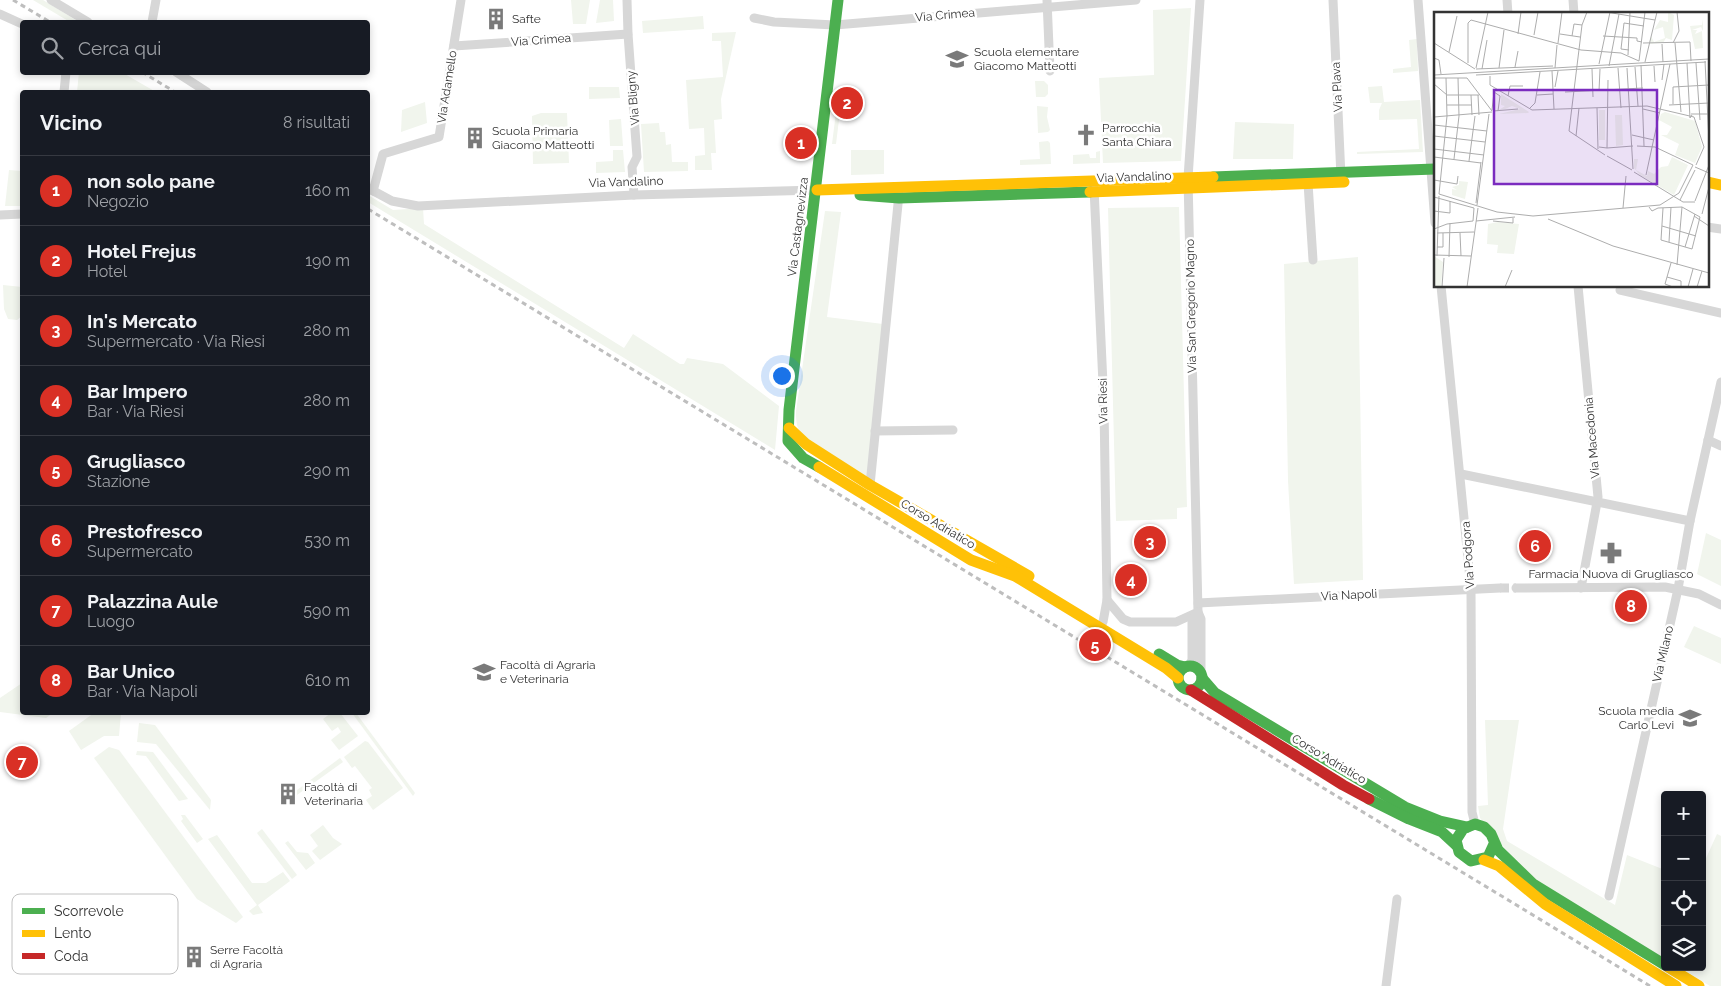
<!DOCTYPE html>
<html lang="it">
<head>
<meta charset="utf-8">
<style>
	:root { --surface:#171b24; --page:#242831; --text:#f1f3f6; --muted:#9ea1a6; --line:#363941; --accent:#d93025 }
	body { margin:0; font-family:Raleway,sans-serif; background:var(--page); color:var(--text) }
	.controls { position:absolute; right:15px; bottom:15px; display:grid; overflow:hidden; border-radius:5px; box-shadow:0 2px 8px #0003 }
	.controls button { width:45px; height:45px; display:grid; place-items:center; padding:0; border:0; border-bottom:1px solid var(--line); background:var(--surface); color:var(--text); font:25px sans-serif }
	.you { position:absolute; left:781px; top:375px; width:18px; height:18px; margin:-12px; border:4px solid #fff; border-radius:50%; background:#1a73e8; box-shadow:0 0 0 8px #1a73e833 }
	.badge { display:grid; place-items:center; width:32px; height:32px; border-radius:50%; background:var(--accent); color:#fff; font-size:16px; font-weight:700 }
	.pin { position:absolute; translate:-50% -50%; border:2px solid #fff; box-shadow:0 1px 5px #0006 }
	.list { margin:0; padding:0; list-style:none }
	h2 { display:flex; justify-content:space-between; align-items:center; height:65px; margin:0; padding:0 20px; font-size:21px }
	h2 small { font-size:16px; font-weight:400; color:var(--muted) }
	.list li { display:grid; grid-template-columns:32px 1fr auto; gap:15px; align-items:center; box-sizing:border-box; height:70px; padding:0 20px; border-top:1px solid var(--line) }
	.list b { display:block; font-size:19px; white-space:nowrap }
	.list p { margin:0; font-size:16px; white-space:nowrap; color:var(--muted) }
	.list em { font-size:16px; font-style:normal; color:var(--muted) }
	.icon { flex:none; width:28px; height:28px; fill:none; stroke:currentColor; stroke-width:2; stroke-linecap:round; stroke-linejoin:round }
	.map { position:relative; flex:none; width:1721px; height:986px; overflow:hidden }
	.search { position:absolute; background:var(--surface); box-shadow:0 2px 8px #0003; left:20px; top:20px; width:350px; height:55px; display:flex; align-items:center; gap:12px; box-sizing:border-box; padding:0 18px; border-radius:5px; color:var(--muted); font-size:19px }
	.panel { position:absolute; background:var(--surface); box-shadow:0 2px 8px #0003; left:20px; top:90px; width:350px; height:625px; border-radius:5px }
	.map>svg:first-child { display:block }
	.green { fill:#f1f5ed }
	.lines { fill:none; stroke-linecap:round; stroke-linejoin:round }
	.street-tunnel { stroke:#d6d6d6; stroke-width:9; stroke-dasharray:9 4.5; stroke-linecap:butt }
	.street { stroke:#d7d7d7; stroke-width:9 }
	.fast { stroke:#4caf50; stroke-width:11 }
	.slow { stroke:#ffc107; stroke-width:11 }
	.jam { stroke:#c62828; stroke-width:11 }
	.rail { stroke:#bebebe; stroke-width:3; stroke-dasharray:5 4; stroke-linecap:butt }
	.labels { text-anchor:middle; dominant-baseline:central; stroke-width:5; stroke-linejoin:round; paint-order:stroke }
	.street-label { font-size:12px; fill:#333; stroke:#fff }
	.poi-label { font-size:12px; fill:#333; stroke:#fff; text-anchor:start }
	.inset-road { fill:none; stroke:#adadad; stroke-width:1 }
	.view { fill:#7b2cbf; fill-opacity:0.15; stroke:#7b2cbf; stroke-width:2.5 }
	.inset-edge { fill:none; stroke:#333; stroke-width:2.5 }
	.key { fill:#fff; stroke:#c2c2c2; stroke-width:1 }
	.key-label { font-size:14px; fill:#333 }
</style>
</head>
<body>
<div class="map">
<svg width="1721" height="986" viewBox="0 0 1721 986">
	<rect width="100%" height="100%" fill="#fff"/>
	<!-- green -->
	<g class="green">
		<polygon points="33,0 43,0 79,22 70,22"/>
		<polygon points="571,0 590,0 586,24 573,24"/>
		<polygon points="600,0 613,0 614,21 596,23"/>
		<polygon points="1191,8 1181,161 1103,163 1099,78 1154,75 1153,10"/>
		<polygon points="703,16 704,29 643,33 642,21"/>
		<polygon points="736,32 721,99 722,119 714,120 716,153 711,153 712,170 695,170 695,156 705,155 704,128 689,129 686,80 723,77 721,41 712,41 712,33"/>
		<polygon points="1417,39 1418,71 1393,73 1393,69 1411,67 1409,40"/>
		<polygon points="79,72 123,73 156,92 77,92"/>
		<polygon points="1035,81 1044,81 1048,85 1048,94 1045,97 1036,97"/>
		<polygon points="1382,86 1384,102 1420,100 1423,152 1357,154 1357,152 1419,149 1417,119 1379,120 1379,110 1382,103 1370,103 1368,87"/>
		<polygon points="589,87 619,87 620,98 589,99"/>
		<polygon points="839,88 843,88 836,144 832,144"/>
		<polygon points="425,102 427,123 401,132 402,110"/>
		<polygon points="1037,106 1048,107 1047,117 1050,130 1048,132 1038,133"/>
		<polygon points="541,113 567,113 569,163 533,164 532,116"/>
		<polygon points="621,119 623,146 610,146 609,120"/>
		<polygon points="1235,122 1294,124 1293,159 1233,159"/>
		<polygon points="659,123 660,132 665,132 666,145 671,144 672,162 688,162 688,171 644,172 641,124"/>
		<polygon points="1048,141 1050,143 1051,164 1020,165 1020,160 1040,159 1039,142"/>
		<polygon points="613,150 623,150 625,172 596,173 596,162 613,161"/>
		<polygon points="851,150 884,150 884,174 851,175"/>
		<polygon points="1100,151 1100,163 1073,164 1073,155 1089,154 1090,158 1096,158 1096,152"/>
		<polygon points="9,170 22,171 22,206 5,206"/>
		<polygon points="368,195 393,210 423,208 424,224 624,348 633,334 680,364 684,364 687,358 723,364 779,406 775,450 368,202"/>
		<polygon points="1179,207 1187,507 1177,508 1177,519 1116,521 1108,208"/>
		<path d="M825 211 841 212 827 317 883 324 867 477C847 465 811 450 799 430 796 425 796 417 796 411Z"/>
		<polygon points="1358,257 1363,580 1294,584 1288,481 1284,264"/>
		<polygon points="3,285 22,287 22,316 17,320 8,319 4,309"/>
		<polygon points="1706,533 1721,540 1721,586 1697,574"/>
		<polygon points="1694,626 1721,638 1721,664 1684,647"/>
		<polygon points="22,683 22,712 53,713 46,718 0,712 0,698"/>
		<polygon points="94,713 121,713 119,736 104,736 81,750 69,731"/>
		<polygon points="331,713 340,713 358,736 339,750 331,740 341,732 338,727 332,731 323,719"/>
		<polygon points="352,713 356,713 407,782 415,793 413,796"/>
		<polygon points="1485,720 1519,720 1503,829 1507,841 1615,905 1627,855 1665,870 1665,959 1526,874 1480,818 1478,806 1488,805"/>
		<polygon points="139,723 155,725 211,800 210,810 156,744 137,742"/>
		<polygon points="365,741 368,742 403,788 373,810 366,800 372,796 369,790 372,788 355,766 352,768 344,757"/>
		<polygon points="109,747 119,750 243,917 236,923 197,899 94,758"/>
		<polygon points="137,751 153,752 188,799 179,801 146,756 136,755"/>
		<polygon points="340,758 343,762 283,805 281,802"/>
		<polygon points="181,815 185,815 203,839 197,843 181,821 183,819"/>
		<polygon points="323,825 333,838 342,844 320,860 312,851 318,846 310,835"/>
		<polygon points="262,829 297,875 292,879 257,833"/>
		<polygon points="1717,834 1721,836 1721,986 1710,986 1679,967 1702,967 1702,867"/>
		<polygon points="217,835 252,883 266,883 283,872 290,881 258,905 263,913 253,915 249,911 257,905 208,839"/>
		<polygon points="288,841 297,852 308,853 315,863 306,870 285,843"/>
	</g>
	<g class="lines">
		<!-- street-tunnel -->
		<polyline class="street-tunnel" points="1500,588 1516,588"/>
		<!-- street -->
		<g class="street">
			<polyline points="51,0 88,22"/>
			<polyline points="627,0 628,34 637,157 632,167 634,195"/>
			<polyline points="1047,0 1050,71"/>
			<polyline points="1333,0 1341,177"/>
			<polyline points="1418,0 1435,223"/>
			<polyline points="1507,0 1508,14"/>
			<polyline points="1573,0 1574,14"/>
			<polyline points="0,14 22,24"/>
			<polyline points="754,18 774,22 835,25 1136,0"/>
			<polyline points="152,22 156,0"/>
			<polyline points="454,46 628,34"/>
			<polyline points="176,72 207,92"/>
			<polyline points="64,92 66,72"/>
			<polyline points="1308,183 1313,260"/>
			<polyline points="368,188 392,201 418,206 634,195 817,190"/>
			<polyline points="1094,188 1104,406 1107,600 1103,622"/>
			<polyline points="373,191 383,154 439,137 461,0"/>
			<polyline points="0,215 22,214"/>
			<polyline points="1707,227 1721,229"/>
			<polyline points="1441,286 1471,589 1472,812 1475,824"/>
			<polyline points="1578,286 1598,497 1581,588"/>
			<polyline points="1620,290 1721,313"/>
			<polyline points="875,431 953,430"/>
			<polyline points="1708,440 1721,446"/>
			<polyline points="1461,474 1690,521"/>
			<polyline points="870,485 899,194"/>
			<polyline points="1516,588 1665,587 1699,594 1721,605"/>
			<polyline points="1107,600 1123,619 1130,622 1176,622 1198,612 1188,178 1200,0"/>
			<polyline points="1198,603 1500,588"/>
			<polyline points="1189,666 1192,660 1192,620 1198,612 1201,619 1201,674"/>
			<polyline points="1609,896 1678,589 1690,521 1721,382"/>
			<polyline points="1386,986 1397,899"/>
		</g>
		<!-- fast -->
		<g class="fast">
			<polyline points="1213,177 1435,169"/>
			<polyline points="860,195 899,198 1090,192"/>
			<polyline points="819,467 803,458 788,441 789,410 838,0"/>
			<polyline points="1159,654 1177,665 1185,667"/>
			<circle cx="1190" cy="678" r="12"/>
			<polyline points="1202,678 1215,693 1405,807 1440,821 1467,827"/>
			<polyline points="1369,799 1409,819 1442,832 1456,845"/>
			<polyline points="1494,844 1488,857 1471,861 1459,852 1456,840 1463,829 1475,824 1484,827 1491,834 1498,850 1533,884 1665,965"/>
		</g>
		<!-- slow -->
		<g class="slow">
			<polyline points="1707,182 1721,185"/>
			<polyline points="817,190 1213,177"/>
			<polyline points="1090,192 1344,182"/>
			<polyline points="789,428 806,444 870,485 1029,576"/>
			<polyline points="819,467 971,560 1015,576 1166,668 1178,678"/>
			<polyline points="1484,860 1499,866 1545,904 1676,986"/>
			<polyline points="1668,967 1699,986"/>
		</g>
		<!-- jam -->
		<polyline class="jam" points="1191,690 1343,785 1369,799"/>
		<!-- rail -->
		<g class="rail">
			<polyline points="13,0 50,22"/>
			<polyline points="142,72 175,92"/>
			<polyline points="368,209 1650,986"/>
		</g>
	</g>
	<!-- icons -->
	<defs>
		<g id="building-bare" transform="scale(1.725)"><path d="M-4-6H4V6H1V3H-1V6H-4ZM-2.5-4.3h1.7v1.8h-1.7ZM.8-4.3h1.7v1.8H.8ZM-2.5-1h1.7V.8h-1.7ZM.8-1h1.7V.8H.8Z" fill="#7a7a7a" stroke="#fff" stroke-width="2.5" paint-order="stroke"/></g>
		<g id="school-bare" transform="scale(1.725)"><path d="M0-5L7-2L0 1L-7-2ZM-4 1L0 2.5L4 1V4Q0 6-4 4Z" fill="#7a7a7a" stroke="#fff" stroke-width="2.5" paint-order="stroke"/></g>
		<g id="church-bare" transform="scale(1.725)"><path d="M-1.2-6h2.4v3.5h3.3v2.4h-3.3V6h-2.4V-.1h-3.3v-2.4h3.3Z" fill="#7a7a7a" stroke="#fff" stroke-width="2.5" paint-order="stroke"/></g>
		<g id="pharmacy-bare" transform="scale(1.725)"><path d="M-2-6h4v4h4v4h-4v4h-4v-4h-4v-4h4Z" fill="#7a7a7a" stroke="#fff" stroke-width="2.5" paint-order="stroke"/></g>
		<g id="university-bare" transform="scale(1.725)"><path d="M0-5L7-2L0 1L-7-2ZM-4 1L0 2.5L4 1V4Q0 6-4 4Z" fill="#7a7a7a" stroke="#fff" stroke-width="2.5" paint-order="stroke"/></g>
	</defs>
	<g fill-rule="evenodd">
		<use href="#building-bare" x="496" y="19"/>
		<use href="#school-bare" x="957" y="59"/>
		<use href="#church-bare" x="1086" y="135"/>
		<use href="#building-bare" x="475" y="138"/>
		<use href="#pharmacy-bare" x="1611" y="553"/>
		<use href="#university-bare" x="484" y="672"/>
		<use href="#school-bare" x="1690" y="718"/>
		<use href="#building-bare" x="288" y="794"/>
		<use href="#building-bare" x="194" y="957"/>
	</g>
	<g class="labels">
		<!-- street labels -->
		<g class="street-label">
			<text transform="translate(945 15) rotate(-5)">Via Crimea</text>
			<text transform="translate(541 40) rotate(-4)">Via Crimea</text>
			<text transform="translate(447 87) rotate(-81)">Via Adamello</text>
			<text transform="translate(1337 87) rotate(-93)">Via Plava</text>
			<text transform="translate(633 98) rotate(-95)">Via Bligny</text>
			<text transform="translate(1134 177) rotate(-2)">Via Vandalino</text>
			<text transform="translate(626 182) rotate(-2)">Via Vandalino</text>
			<text transform="translate(798 227) rotate(-83)">Via Castagnevizza</text>
			<text transform="translate(1191 306) rotate(-91)">Via San Gregorio Magno</text>
			<text transform="translate(1103 401) rotate(-91)">Via Riesi</text>
			<text transform="translate(1592 438) rotate(-95)">Via Macedonia</text>
			<text transform="translate(938 524) rotate(31)">Corso Adriatico</text>
			<text transform="translate(1468 555) rotate(-94)">Via Podgora</text>
			<text transform="translate(1349 595) rotate(-3)">Via Napoli</text>
			<text transform="translate(1663 654) rotate(-77)">Via Milano</text>
			<text transform="translate(1329 759) rotate(31)">Corso Adriatico</text>
		</g>
		<!-- poi labels -->
		<g class="poi-label">
			<text x="512" y="19">Safte</text>
			<text x="974" y="52">Scuola elementare<tspan x="974" dy="14">Giacomo Matteotti</tspan></text>
			<text x="1102" y="128">Parrocchia<tspan x="1102" dy="14">Santa Chiara</tspan></text>
			<text x="492" y="131">Scuola Primaria<tspan x="492" dy="14">Giacomo Matteotti</tspan></text>
			<text x="1611" y="574" text-anchor="middle">Farmacia Nuova di Grugliasco</text>
			<text x="500" y="665">Facoltà di Agraria<tspan x="500" dy="14">e Veterinaria</tspan></text>
			<text x="1674" y="711" text-anchor="end">Scuola media<tspan x="1674" dy="14">Carlo Levi</tspan></text>
			<text x="304" y="787">Facoltà di<tspan x="304" dy="14">Veterinaria</tspan></text>
			<text x="210" y="950">Serre Facoltà<tspan x="210" dy="14">di Agraria</tspan></text>
		</g>
	</g>
	<!-- overview -->
	<g transform="translate(1434 12)">
		<rect width="275" height="275" fill="#fff"/>
		<path d="M234 0 240 3 238 28 232 26 229 31 215 32 217 24 220 30 231 26 229 15 220 18 226 8 234 10ZM269 7V19L267 15 258 18H263L261 22 268 19 269 36 261 37 256 14 268 13ZM67 82 95 100 94 101 65 102 86 97 78 94 71 97 81 96 65 98 71 94 67 93ZM165 98H171V128H165ZM231 100 261 109 268 135 261 151 241 143 245 132 227 123H233L238 115 225 108 227 102ZM181 103H188L189 133 182 134ZM238 145 254 153 240 183 206 163 200 156V147H204L202 158 213 164 214 159 220 162 227 155 234 154ZM25 169 34 170 31 187 18 183V177L23 178 18 175 25 173ZM64 210 85 212 80 242 63 241 64 233 53 232 54 212ZM0 244 9 250 7 275H0Z" fill="#f1f5ed"/>
		<path class="inset-road" d="M172 0 221 8M37 8 147 38 187 41 205 49M84 22 87 0M126 22 146 25M100 23 104 0M138 24 140 12 148 13M169 24 203 26V29L208 30M0 31 41 57M124 31 128 0M209 31 256 30 257 49M239 31 245 19 243 0M241 31 247 100M228 32 229 50M195 38 187 37 190 11 210 14M15 40 23 4M194 43 196 0M0 46 5 48 7 62M205 49 211 0M271 49 275 129M211 50 223 0M34 51V11L37 8M253 51 256 106 258 103M262 51 266 108M165 52 176 0M207 53 210 134M175 54 185 2M220 54 221 70M81 55 84 39M201 55 204 94M42 56 54 0M65 56 70 18M121 56 123 33M184 56 187 96M193 56 199 157M42 57 119 54M48 57 53 28M158 57 159 85M118 59 120 97M0 63 275 47M42 63 272 50M56 64V73L98 98 213 94 260 105 270 135 262 153M0 66H33L58 99M228 68 230 52M0 72 13 83M121 75 124 59M165 79 166 57M131 80 209 76M13 83H45M37 83 38 103M44 83 45 103M103 83 119 82M74 84 76 74H89M239 92V75L275 73M13 93H37M235 93 275 91M163 96 164 137M95 97 101 91 106 60M209 97 226 101M58 98 60 80 66 84 64 99M59 99 84 97M257 102H274M0 105 58 100M0 113 53 119M135 119 148 13 153 0M135 119 171 143M198 123 220 128M0 124 51 130M142 124 145 96M203 134 221 135 259 153M165 135 173 136 174 68M173 136 199 134M0 137 50 143M173 144 198 158M0 145 47 151M20 147 25 104 24 66M35 149 41 104M261 155 275 161M200 160 249 190H261M212 163 236 52M0 168 23 172 24 164M5 182 63 200 99 204 226 193 245 181 259 153M5 182 13 104 12 66M0 185 40 196 39 209M246 188 261 158M261 189 275 153M42 191 47 150M43 193 55 102M215 195 218 199 224 196 248 195 266 205 258 237 227 228 229 196M189 196 192 164M0 199 16 201V189M268 202 275 175M260 204 275 214M114 207 179 234 275 261M42 209 81 205M59 209 79 211V206M228 214 262 224M0 217 13 212 39 209M3 221 40 220M26 221 27 244M235 230 237 195M3 235H9V221M251 235 261 202M0 243 37 244M3 244 5 184M15 245 16 211M237 251 231 272 239 275M243 253 248 195M233 265 247 269V275M8 275 10 246M33 275 44 196M71 275 78 258M254 275 259 257M263 275 268 259"/>
		<path class="view" d="M60 78H223V172H60Z"/>
		<rect width="275" height="275" class="inset-edge"/>
	</g>
	<!-- legend -->
	<rect x="12" y="894" width="166" height="80" rx="8" class="key"/>
	<rect x="22" y="908" width="23" height="6" fill="#4caf50"/>
	<rect x="22" y="930" width="23" height="7" fill="#ffc107"/>
	<rect x="22" y="953" width="23" height="6" fill="#c62828"/>
	<g class="key-label">
		<text x="54" y="916">Scorrevole</text>
		<text x="54" y="938">Lento</text>
		<text x="54" y="961">Coda</text>
	</g>
</svg>
<div class="controls">
<button>+</button>
<button>−</button>
<button><svg class="icon" aria-label="locate" viewBox="0 0 24 24"><circle cx="12" cy="12" r="6"/><path d="M12 2v4M12 18v4M2 12h4M18 12h4"/></svg></button>
<button><svg class="icon" aria-label="layers" viewBox="0 0 24 24"><path d="M12 4l9 5-9 5-9-5zM3 14l9 5 9-5"/></svg></button>
</div>
<div class="you"></div>
<div class="pin badge" style="left:801px;top:143px">1</div>
<div class="pin badge" style="left:847px;top:103px">2</div>
<div class="pin badge" style="left:1150px;top:542px">3</div>
<div class="pin badge" style="left:1131px;top:580px">4</div>
<div class="pin badge" style="left:1095px;top:645px">5</div>
<div class="pin badge" style="left:1535px;top:546px">6</div>
<div class="pin badge" style="left:22px;top:762px">7</div>
<div class="pin badge" style="left:1631px;top:606px">8</div>
<div class="search"><svg class="icon" aria-label="search" viewBox="0 0 24 24"><circle cx="10" cy="10" r="6"/><path d="M15 15l6 6"/></svg>Cerca qui</div>
<section class="panel">
<h2>Vicino<small>8 risultati</small></h2>
<ul class="list">
<li><span class="badge">1</span><div><b>non solo pane</b><p>Negozio</p></div><em>160 m</em></li>
<li><span class="badge">2</span><div><b>Hotel Frejus</b><p>Hotel</p></div><em>190 m</em></li>
<li><span class="badge">3</span><div><b>In's Mercato</b><p>Supermercato · Via Riesi</p></div><em>280 m</em></li>
<li><span class="badge">4</span><div><b>Bar Impero</b><p>Bar · Via Riesi</p></div><em>280 m</em></li>
<li><span class="badge">5</span><div><b>Grugliasco</b><p>Stazione</p></div><em>290 m</em></li>
<li><span class="badge">6</span><div><b>Prestofresco</b><p>Supermercato</p></div><em>530 m</em></li>
<li><span class="badge">7</span><div><b>Palazzina Aule</b><p>Luogo</p></div><em>590 m</em></li>
<li><span class="badge">8</span><div><b>Bar Unico</b><p>Bar · Via Napoli</p></div><em>610 m</em></li>
</ul>
</section>
</div>
</body>
</html>
